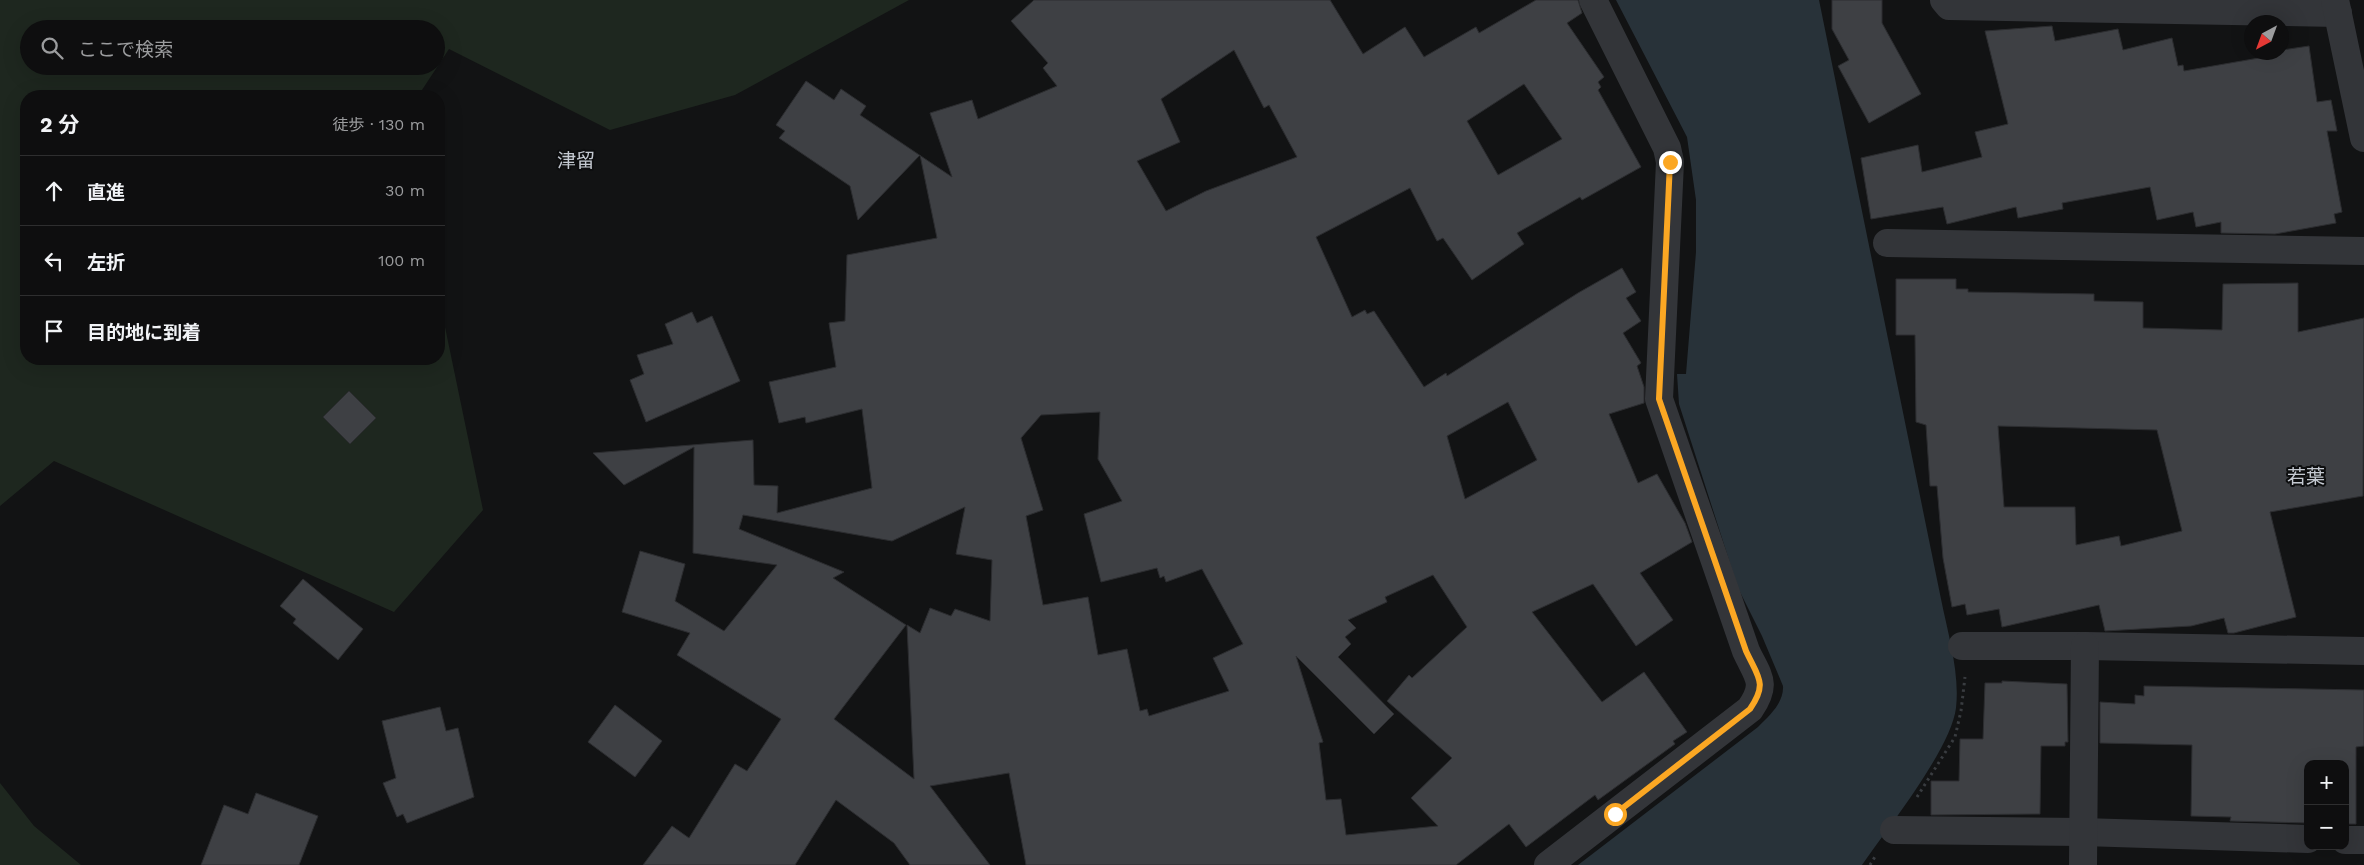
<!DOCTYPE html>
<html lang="ja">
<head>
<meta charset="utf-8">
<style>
	:root { --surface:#0e0e0f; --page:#171718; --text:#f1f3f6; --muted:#9b9c9e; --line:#2e2e2f }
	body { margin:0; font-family:"Work Sans","Noto Sans JP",sans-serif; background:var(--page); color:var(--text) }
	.controls { position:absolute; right:15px; bottom:15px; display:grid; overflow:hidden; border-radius:10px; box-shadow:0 5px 20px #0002 }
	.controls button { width:45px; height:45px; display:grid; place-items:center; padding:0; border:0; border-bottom:1px solid var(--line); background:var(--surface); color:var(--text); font:25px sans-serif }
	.compass { position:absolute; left:2244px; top:15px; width:45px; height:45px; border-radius:50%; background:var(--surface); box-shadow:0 5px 20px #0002; rotate:221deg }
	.stop { position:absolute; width:15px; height:15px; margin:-11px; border:4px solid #fba723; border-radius:50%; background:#fff }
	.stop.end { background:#fba723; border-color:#fff; box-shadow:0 1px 5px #0008 }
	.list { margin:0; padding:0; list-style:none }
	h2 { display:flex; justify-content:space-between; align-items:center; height:65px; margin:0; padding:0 20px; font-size:21px }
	h2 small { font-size:16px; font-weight:400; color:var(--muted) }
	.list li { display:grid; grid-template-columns:32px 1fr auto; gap:15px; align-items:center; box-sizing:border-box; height:70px; padding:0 20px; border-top:1px solid var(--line) }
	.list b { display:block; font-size:19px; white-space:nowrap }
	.list em { font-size:16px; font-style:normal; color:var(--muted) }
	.icon { flex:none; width:28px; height:28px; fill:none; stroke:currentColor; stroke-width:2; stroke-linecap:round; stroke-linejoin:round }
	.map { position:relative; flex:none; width:2364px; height:865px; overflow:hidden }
	.search { position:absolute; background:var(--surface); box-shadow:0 5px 20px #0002; left:20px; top:20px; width:425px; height:55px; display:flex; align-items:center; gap:12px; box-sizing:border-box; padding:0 18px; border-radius:28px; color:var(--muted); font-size:19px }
	.panel { position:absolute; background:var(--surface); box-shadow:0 5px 20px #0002; left:20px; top:90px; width:425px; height:275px; border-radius:20px }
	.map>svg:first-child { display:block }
	.green { fill:#1e271f; fill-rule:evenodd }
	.water { fill:#283239 }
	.building { fill:#3e4044; stroke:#2c2d30; fill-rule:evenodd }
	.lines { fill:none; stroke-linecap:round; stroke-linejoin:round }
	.path { stroke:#393c40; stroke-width:3; stroke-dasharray:2.5 4; stroke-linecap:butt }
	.minor { stroke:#333539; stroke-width:28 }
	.tertiary { stroke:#333539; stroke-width:28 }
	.route { stroke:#fba723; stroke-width:6 }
	.labels { text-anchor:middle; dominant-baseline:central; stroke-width:4; stroke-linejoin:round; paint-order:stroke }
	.neighbourhood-label { font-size:19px; fill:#c4c9d1; stroke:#0d0e0f }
</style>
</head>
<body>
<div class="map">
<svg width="2364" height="865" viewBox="0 0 2364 865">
	<rect width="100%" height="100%" fill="#121314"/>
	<!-- green -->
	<g class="green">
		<path d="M0 0H909L735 95 610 130 449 49 418 96H26V359H439V298L483 510 394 612 54 461 0 506ZM29 29H436V66H29Z"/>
		<polygon points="0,783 34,826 81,865 0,865"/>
	</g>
	<!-- water -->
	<path class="water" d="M1616 0H1819L1941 599C1948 634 1960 673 1956 708 1951 749 1887 829 1862 865H1578L1758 727C1769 716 1784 703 1783 686L1762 636 1738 588 1679 404 1677 374H1686L1696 252V200L1687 137Z"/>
	<!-- building -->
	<g class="building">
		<path d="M1034 0H1330L1363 54 1405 27 1424 57 1476 27 1479 33 1536 0H1578L1582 13 1567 23 1604 77 1598 82 1601 87 1598 90 1641 167 1582 200 1580 197 1517 233 1524 244 1472 280 1443 238 1437 241 1410 188 1316 237 1352 317 1365 310 1367 314 1374 311 1424 387 1446 373 1447 376 1578 293 1622 268 1636 292 1626 298 1641 321 1623 333 1641 363 1637 366 1644 387V403L1609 414 1638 483 1657 474 1685 523 1692 542 1640 573 1673 620 1636 646 1593 584 1532 612 1602 702 1644 672 1687 732 1673 741 1675 744 1598 800 1595 795 1526 847 1509 824 1456 865H1026L1009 773 930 786 990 865H910L894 843 836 800 795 865H643L672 826 689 838 735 764 747 771 781 719 677 655 690 633 622 612 640 551 685 564 675 601 724 631 777 565 693 553 694 447 624 485 593 453 753 440 754 485 778 486 777 513 872 488 862 409 806 423 805 417 779 423 769 382 836 367 829 323 845 321 847 255 937 238 920 155 858 220 850 186 779 138 785 131 776 125 806 81 834 100 841 89 866 106 860 115 952 177 930 113 972 100 978 119 1057 86 1043 68 1048 63 1011 21ZM1234 50 1264 108 1269 105 1297 157 1206 191 1166 211 1137 161 1180 142 1161 99ZM1524 84 1562 139 1498 175 1467 121ZM1508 402 1537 460 1465 499 1447 436ZM1100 412 1098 459 1122 501 1084 514 1101 582 1157 568 1160 578 1164 576 1166 582 1202 569 1243 644 1213 658 1229 691 1149 716 1147 709 1140 711 1127 649 1098 655 1088 597 1043 605 1026 516 1043 510 1021 438 1041 415ZM965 507 956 554 992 560 990 621 955 609 951 616 930 608 920 633 907 625 914 779 834 719 906 625 833 578 844 572 739 529 743 515 892 541ZM1433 575 1467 627 1412 678 1409 675 1387 701 1452 758 1411 798 1438 826 1346 835 1341 799 1326 800 1319 743 1323 742 1296 656 1374 734 1394 714 1338 657 1351 644 1345 637 1356 628 1348 620 1387 602 1385 597Z"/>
		<polygon points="1832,0 1882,0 1882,23 1921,94 1869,123 1838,66 1849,60 1832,29"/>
		<polygon points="2052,26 2055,41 2118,29 2123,50 2172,38 2178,66 2183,65 2184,71 2259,58 2258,52 2282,52 2282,50 2309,46 2317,102 2331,100 2337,131 2327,131 2342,212 2334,214 2336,223 2275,234 2221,233 2221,222 2196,227 2193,212 2157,220 2150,187 2062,203 2063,209 2018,218 2016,207 1947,224 1943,207 1871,219 1861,158 1918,145 1922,172 1982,157 1975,132 2008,124 1985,31"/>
		<path d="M1896 279H1956V289H1968V292L2094 294V301L2143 302V328L2222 330 2223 284 2298 283V332L2364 318 2363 496 2270 512 2296 617 2234 633H2228L2224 618 2191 626 2105 631 2099 605 2002 627 1999 609 1967 615 1965 604 1952 607 1943 558 1937 486H1930L1926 425 1916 422 1915 335H1896ZM1998 426 2157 430 2182 531 2121 546 2119 536 2076 545 2075 507H2004Z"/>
		<polygon points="692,312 697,323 712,316 740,381 646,422 630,380 644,374 637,355 673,344 665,324"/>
		<polygon points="349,391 376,418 350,444 323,417"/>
		<polygon points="303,579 363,629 338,660 293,623 296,619 280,606"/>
		<polygon points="2002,681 2067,684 2068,742 2065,742 2065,746 2041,746 2040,814 1931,815 1931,781 1959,781 1960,739 1983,739 1985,683 2002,683"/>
		<polygon points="2144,686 2364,690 2364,746 2356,747 2356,824 2345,824 2345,764 2308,764 2308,823 2230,821 2231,817 2191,816 2192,745 2100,743 2100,702 2135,704 2135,695 2144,696"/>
		<polygon points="615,705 662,741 635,777 588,742"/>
		<polygon points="440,707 446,731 458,728 474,797 407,823 403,814 397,817 383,783 396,778 382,721"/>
		<polygon points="256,793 318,816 299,865 201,865 224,805 248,814"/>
	</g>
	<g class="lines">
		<!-- path -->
		<g class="path">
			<polyline points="1917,797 1955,737 1961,711 1965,677"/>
			<polyline points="1870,865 1876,855"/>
		</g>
		<!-- minor -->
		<g class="minor">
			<polyline points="1944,0 1949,6 2338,13"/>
			<polyline points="1887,243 2364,251"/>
			<polyline points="1962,646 2085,646 2364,651"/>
			<polyline points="1894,830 2083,832 2308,839"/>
			<polyline points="2345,840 2364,840"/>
			<path d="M1548 865 1750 709C1768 683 1758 677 1746 651L1659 399 1670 162 1667 148 1593 0"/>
			<polyline points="2083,865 2085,646"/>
		</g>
		<!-- tertiary -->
		<polyline class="tertiary" points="2335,0 2364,138"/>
	</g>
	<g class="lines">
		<!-- route -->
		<path class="route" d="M1615 814 1750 709C1768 683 1758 677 1746 651L1659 399 1670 162"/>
	</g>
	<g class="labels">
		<!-- neighbourhood labels -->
		<g class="neighbourhood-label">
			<text x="576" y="160">津留</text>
			<text x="2306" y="476">若葉</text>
		</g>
	</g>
</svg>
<div class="controls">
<button>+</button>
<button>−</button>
</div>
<svg class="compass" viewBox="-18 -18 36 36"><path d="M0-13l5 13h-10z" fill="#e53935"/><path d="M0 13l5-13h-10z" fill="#9b9c9e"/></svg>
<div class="stop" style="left:1615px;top:814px"></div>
<div class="stop end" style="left:1670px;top:162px"></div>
<div class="search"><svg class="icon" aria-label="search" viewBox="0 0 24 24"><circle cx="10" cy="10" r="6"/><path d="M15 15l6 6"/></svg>ここで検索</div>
<section class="panel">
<h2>2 分<small>徒歩 · 130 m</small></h2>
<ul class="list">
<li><svg class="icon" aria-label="ahead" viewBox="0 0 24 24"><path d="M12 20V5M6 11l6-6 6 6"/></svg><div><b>直進</b></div><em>30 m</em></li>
<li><svg class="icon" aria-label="left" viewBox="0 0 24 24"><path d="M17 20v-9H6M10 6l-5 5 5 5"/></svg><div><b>左折</b></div><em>100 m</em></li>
<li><svg class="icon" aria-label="arrive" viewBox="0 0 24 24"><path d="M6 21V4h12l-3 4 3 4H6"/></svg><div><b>目的地に到着</b></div></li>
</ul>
</section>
</div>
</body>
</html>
